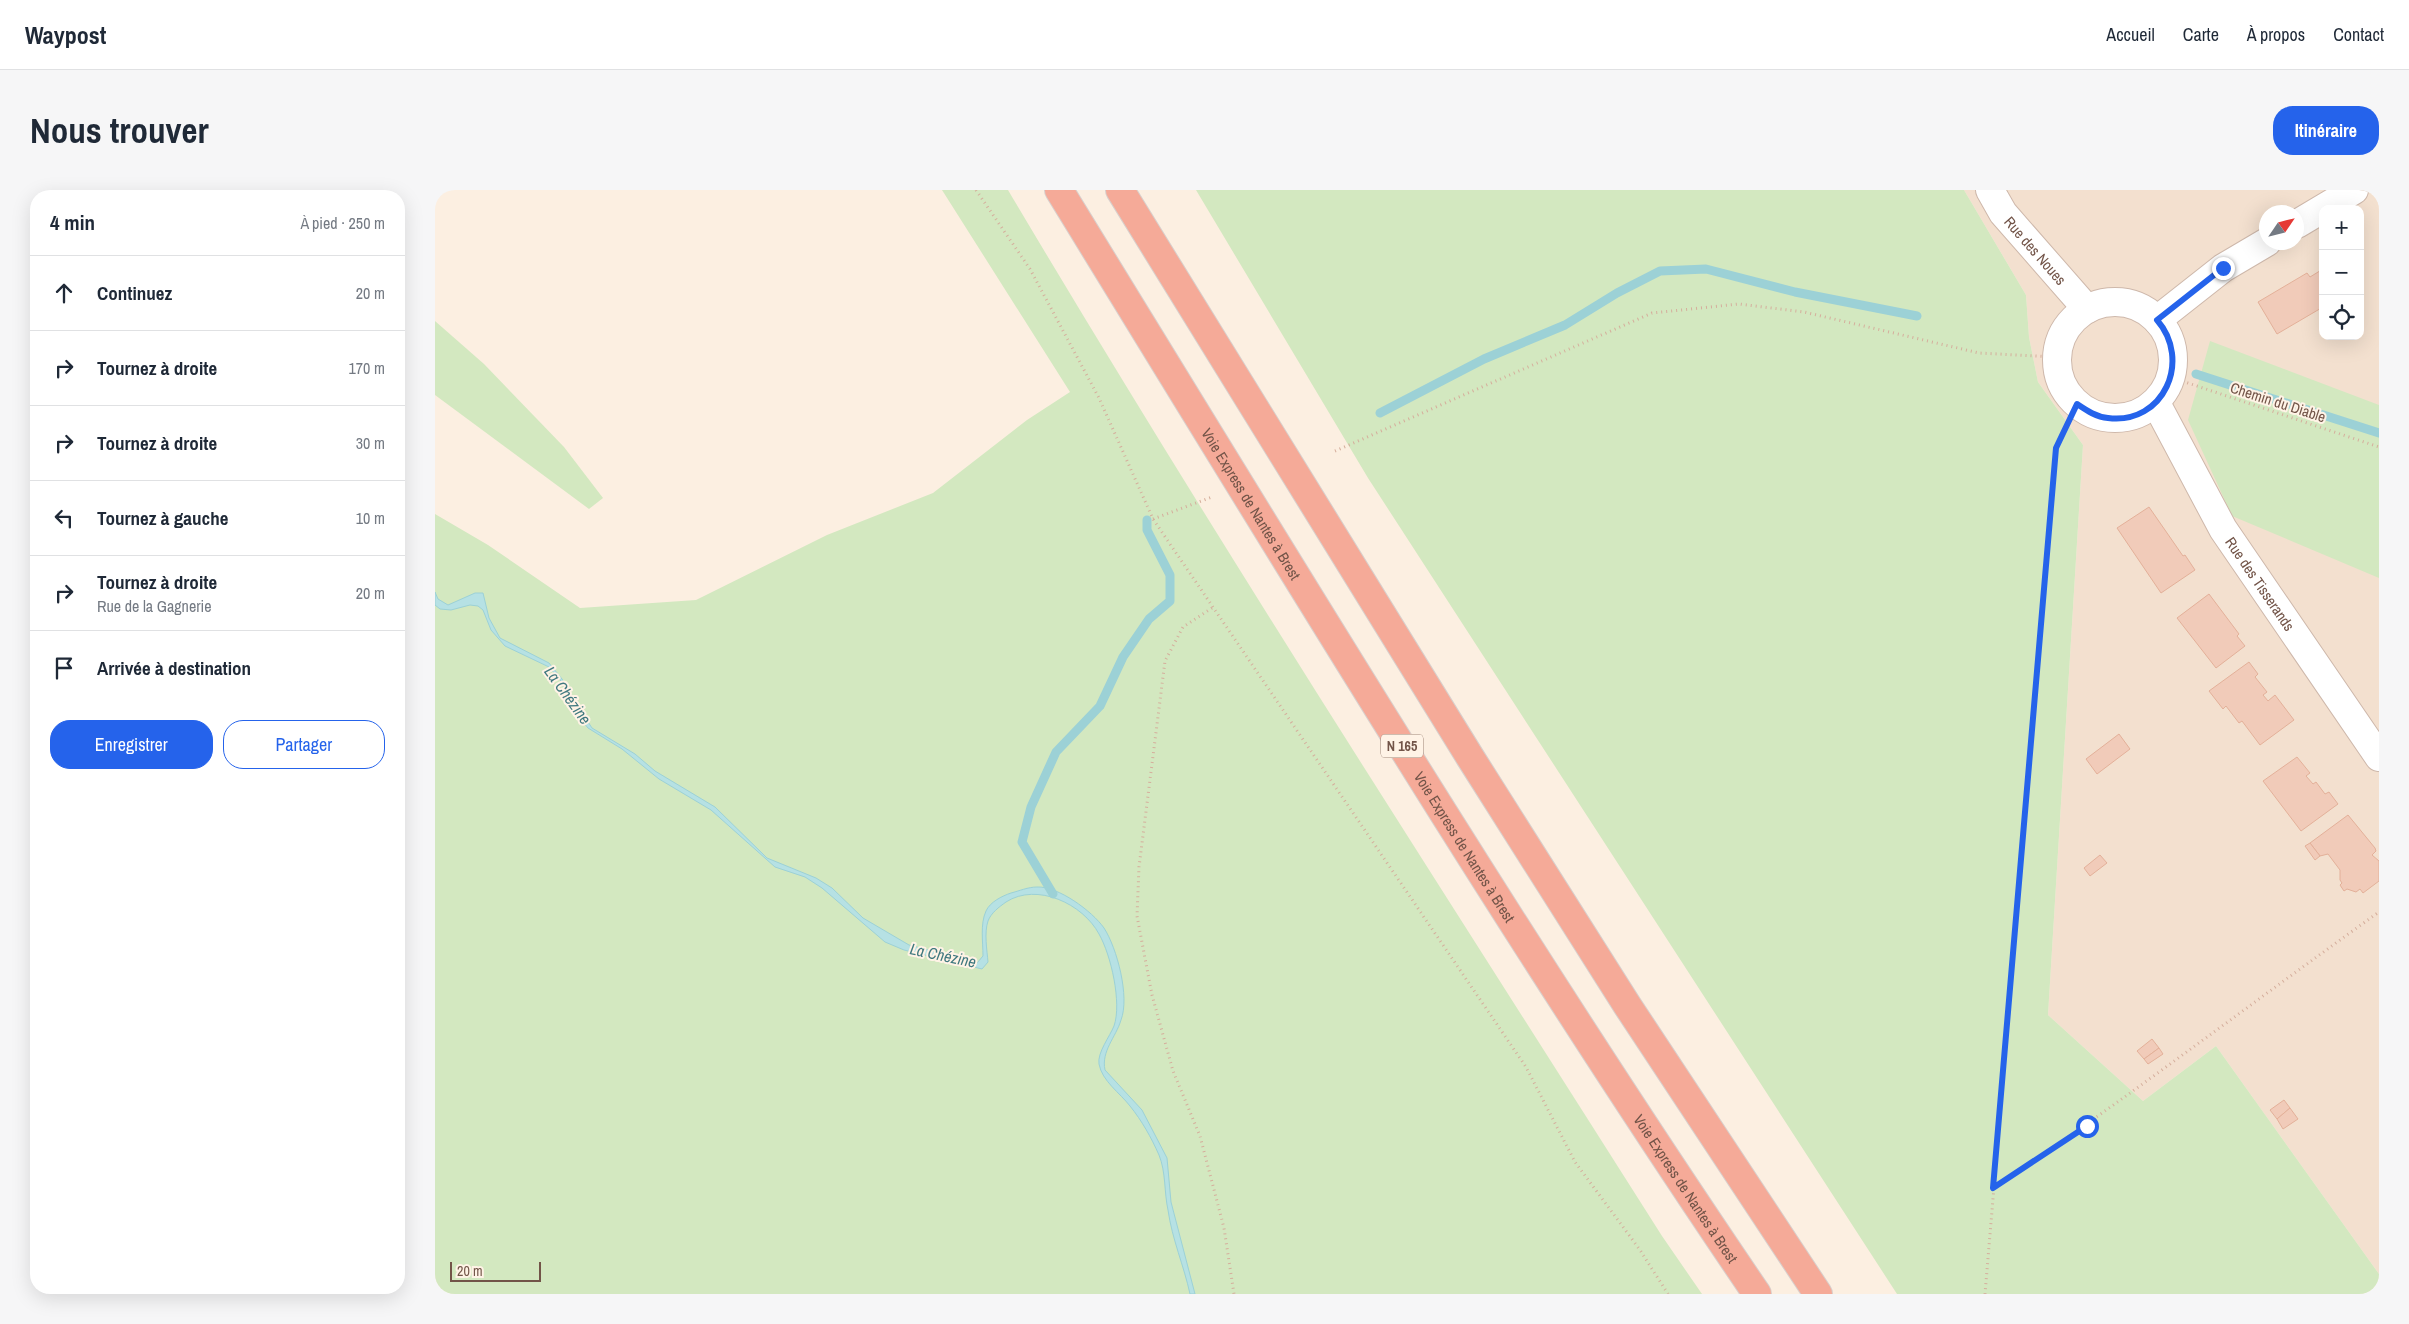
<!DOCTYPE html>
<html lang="fr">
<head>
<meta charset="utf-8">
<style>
	:root { --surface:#fff; --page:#f6f6f7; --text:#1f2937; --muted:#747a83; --line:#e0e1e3; --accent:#2563eb }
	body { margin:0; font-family:"Archivo Narrow",sans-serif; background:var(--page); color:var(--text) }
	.controls { position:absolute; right:15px; top:15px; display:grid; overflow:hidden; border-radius:10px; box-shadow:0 5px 20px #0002 }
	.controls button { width:45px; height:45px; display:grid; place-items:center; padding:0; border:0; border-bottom:1px solid var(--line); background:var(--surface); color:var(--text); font:25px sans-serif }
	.compass { position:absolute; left:1824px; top:15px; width:45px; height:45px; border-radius:50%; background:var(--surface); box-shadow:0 5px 20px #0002; rotate:55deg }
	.scale { position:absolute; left:15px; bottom:12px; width:91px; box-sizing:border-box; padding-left:5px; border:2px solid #725448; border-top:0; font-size:14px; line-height:18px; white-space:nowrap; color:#725448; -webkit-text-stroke:4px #fff3e6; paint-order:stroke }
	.stop { position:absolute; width:15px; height:15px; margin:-11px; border:4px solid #2563eb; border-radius:50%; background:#fff }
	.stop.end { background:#2563eb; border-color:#fff; box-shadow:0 1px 5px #0008 }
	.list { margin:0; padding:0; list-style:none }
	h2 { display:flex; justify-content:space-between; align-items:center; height:65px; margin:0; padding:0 20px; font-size:21px }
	h2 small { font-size:16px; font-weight:400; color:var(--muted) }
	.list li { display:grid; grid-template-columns:32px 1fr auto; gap:15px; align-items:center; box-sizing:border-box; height:75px; padding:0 20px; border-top:1px solid var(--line) }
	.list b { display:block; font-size:19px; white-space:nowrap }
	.list p { margin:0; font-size:16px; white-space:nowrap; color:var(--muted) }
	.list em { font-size:16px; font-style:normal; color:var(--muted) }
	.actions { display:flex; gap:10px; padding:15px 20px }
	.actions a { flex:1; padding:11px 0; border:1px solid var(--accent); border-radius:20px; text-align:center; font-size:18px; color:var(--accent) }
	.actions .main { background:var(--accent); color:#fff }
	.icon { flex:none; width:28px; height:28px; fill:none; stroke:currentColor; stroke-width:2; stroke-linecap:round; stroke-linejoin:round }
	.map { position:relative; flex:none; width:1944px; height:1104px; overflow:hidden; border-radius:20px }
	header { display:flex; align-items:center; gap:30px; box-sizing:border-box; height:70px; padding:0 25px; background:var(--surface); border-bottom:1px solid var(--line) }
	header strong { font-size:24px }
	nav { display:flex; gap:28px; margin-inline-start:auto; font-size:18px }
	.intro { display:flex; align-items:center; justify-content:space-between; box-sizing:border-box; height:120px; padding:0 30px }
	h1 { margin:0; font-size:35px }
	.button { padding:12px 22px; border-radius:20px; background:var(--accent); color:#fff; font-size:18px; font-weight:700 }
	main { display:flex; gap:30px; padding:0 30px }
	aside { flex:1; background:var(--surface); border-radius:20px; box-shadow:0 5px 20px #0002 }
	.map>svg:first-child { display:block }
	.residential { fill:#f3e0cf; fill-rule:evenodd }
	.green { fill:#d3e8c0 }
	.water { fill:#b6e1e4; stroke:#9cd1d6 }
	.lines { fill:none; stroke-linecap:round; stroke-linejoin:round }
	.stream { stroke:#9cd1d6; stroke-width:9 }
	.building { fill:#f1cbb9; stroke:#e3b099 }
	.street-casing { stroke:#ceb8ab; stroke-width:30 }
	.highway-casing { stroke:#d8cfcc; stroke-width:30 }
	.path { stroke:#d5ae9c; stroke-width:3; stroke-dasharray:1 4; stroke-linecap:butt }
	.street { stroke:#fff; stroke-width:28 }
	.highway { stroke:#f5aa98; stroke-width:28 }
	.route { stroke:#2563eb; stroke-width:6 }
	.labels { text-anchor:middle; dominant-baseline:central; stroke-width:4; stroke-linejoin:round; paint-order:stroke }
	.shield { fill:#fff3e6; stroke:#9c8477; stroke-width:1 }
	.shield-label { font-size:14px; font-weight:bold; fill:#725448 }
	.street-label { font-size:15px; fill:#725448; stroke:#fff3e6 }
	.water-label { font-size:16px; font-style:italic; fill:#3f787f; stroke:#fff3e6 }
</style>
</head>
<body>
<header>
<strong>Waypost</strong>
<nav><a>Accueil</a><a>Carte</a><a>À propos</a><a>Contact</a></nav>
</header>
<div class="intro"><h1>Nous trouver</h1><a class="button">Itinéraire</a></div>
<main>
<aside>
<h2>4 min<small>À pied · 250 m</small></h2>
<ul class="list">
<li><svg class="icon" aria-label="ahead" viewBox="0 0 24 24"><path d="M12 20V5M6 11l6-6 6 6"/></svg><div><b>Continuez</b></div><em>20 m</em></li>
<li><svg class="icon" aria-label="right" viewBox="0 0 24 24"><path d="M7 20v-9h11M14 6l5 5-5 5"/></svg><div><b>Tournez à droite</b></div><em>170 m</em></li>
<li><svg class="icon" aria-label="right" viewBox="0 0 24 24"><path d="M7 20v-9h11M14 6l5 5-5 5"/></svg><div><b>Tournez à droite</b></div><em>30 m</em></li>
<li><svg class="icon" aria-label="left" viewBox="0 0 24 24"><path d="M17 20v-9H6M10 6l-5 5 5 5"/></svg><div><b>Tournez à gauche</b></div><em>10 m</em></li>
<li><svg class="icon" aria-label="right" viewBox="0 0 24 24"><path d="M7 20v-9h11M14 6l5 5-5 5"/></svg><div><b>Tournez à droite</b><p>Rue de la Gagnerie</p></div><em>20 m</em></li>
<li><svg class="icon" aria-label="arrive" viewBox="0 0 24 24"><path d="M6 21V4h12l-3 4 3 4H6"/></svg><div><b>Arrivée à destination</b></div></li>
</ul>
<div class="actions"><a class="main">Enregistrer</a><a>Partager</a></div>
</aside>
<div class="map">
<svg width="1944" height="1104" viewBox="0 0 1944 1104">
	<rect width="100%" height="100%" fill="#fcefe1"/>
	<!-- residential -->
	<path class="residential" d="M1529 0H1944V1084L1781 856 1708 911 1613 825 1648 255 1603 192 1594 147 1591 105ZM1888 19H1925V146H1888ZM1832 22H1862V52H1832Z"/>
	<!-- green -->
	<g class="green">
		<path d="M507 0H573C783 354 1007 699 1227 1046L1267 1104H0V324L53 355 145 418 261 410 392 345 498 303 592 230 635 202Z"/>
		<polygon points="761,0 1529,0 1591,105 1594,147 1603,192 1648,255 1613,825 1708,911 1781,856 1944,1084 1944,1104 1462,1104 933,288"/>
		<polygon points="0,131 49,174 129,257 168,308 154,319 0,205"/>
		<polygon points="1775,151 1944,215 1944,388 1797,326 1753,230"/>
	</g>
	<!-- water -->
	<path class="water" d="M0 402 3 409 13 415 40 403H48L54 428 65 448 114 473 127 489 142 515 157 538 200 564 220 581 280 617 332 668 381 688 397 698 428 728 474 755 542 773 548 766C548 752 545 734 551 721 555 712 567 706 576 703 584 701 593 697 602 697 623 696 657 721 669 738 682 758 695 807 686 830 681 847 666 861 670 880L707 920 732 968 736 1012 760 1104H755C749 1076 737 1049 733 1020 729 1002 731 982 724 965 716 947 707 931 695 916 685 903 667 891 664 874 662 863 675 846 679 836 687 813 676 765 664 744 648 714 602 692 571 712 564 717 556 723 553 731 549 743 552 760 553 772L547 779 469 760 450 752 387 698 370 687 340 677 276 620 224 589 187 559 153 538 144 527 126 491 114 477 70 456 56 440 48 420 43 416 35 415 16 420 5 419 0 415Z"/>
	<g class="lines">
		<!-- stream -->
		<g class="stream">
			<polyline points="1761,184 1944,243"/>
			<polyline points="945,223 1049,169 1130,135 1182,103 1225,81 1271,79 1360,102 1482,126"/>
			<polyline points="618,704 587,652 596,617 621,562 665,516 688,467 714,429 735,411 735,385 712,340 712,330"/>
		</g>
	</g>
	<!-- building -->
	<g class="building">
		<polygon points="1888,79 1888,117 1842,144 1823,112 1872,83 1875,87"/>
		<polygon points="1714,317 1748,366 1750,365 1760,380 1726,403 1682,338"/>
		<polygon points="1774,404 1804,444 1802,446 1810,456 1781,478 1742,428"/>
		<polygon points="1814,472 1823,484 1820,487 1832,502 1828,505 1833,511 1840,505 1859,530 1825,555 1807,531 1804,533 1791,516 1788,519 1774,501"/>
		<polygon points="1684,544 1695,559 1662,584 1651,569"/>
		<polygon points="1862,567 1875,583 1871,586 1878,594 1881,592 1890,604 1894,602 1903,614 1866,641 1828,591"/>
		<polygon points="1913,625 1940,658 1941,661 1937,665 1944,671 1944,691 1928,703 1925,699 1921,702 1912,699 1909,701 1905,695 1907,693 1905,690 1905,680 1893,664 1885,666 1875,653"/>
		<polygon points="1875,653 1885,666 1880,670 1870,656"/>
		<polygon points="1665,665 1672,673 1655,686 1649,678"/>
		<polygon points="1717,849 1724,858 1709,869 1702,861"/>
		<polygon points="1724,858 1728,864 1713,874 1709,869"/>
		<polygon points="1849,910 1855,918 1842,929 1835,920"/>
		<polygon points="1855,918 1863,929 1848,939 1842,929"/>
	</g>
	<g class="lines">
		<!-- street casing -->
		<g class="street-casing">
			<g id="street">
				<path id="s1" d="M1555 0 1568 23 1652 119"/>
				<polyline points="1862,34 1919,0"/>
				<circle cx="1680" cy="170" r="58"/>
				<polyline points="1722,130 1788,78 1832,52"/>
				<path id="s2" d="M1721 213 1788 339 1944 567"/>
			</g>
		</g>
		<!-- highway casing -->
		<g class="highway-casing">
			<g id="highway">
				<path id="s3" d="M624 0C852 371 1077 744 1322 1104"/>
				<polyline points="685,0 1035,567 1192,815 1383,1104"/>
			</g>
		</g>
		<!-- path -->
		<g class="path">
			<polyline points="541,0 595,79 664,208 718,329 1091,877 1140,972 1205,1060 1233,1104"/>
			<polyline points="1738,188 1944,257"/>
			<polyline points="900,261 1217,123 1304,114 1369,122 1544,163 1621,167"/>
			<polyline points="718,329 777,307"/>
			<polyline points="777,418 748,437 730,471 704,677 702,726 717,805 738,881 765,946 789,1038 799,1104"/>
			<path d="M1559 998C1690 910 1815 814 1944 722"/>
			<polyline points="1550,1104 1621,258 1642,214"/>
		</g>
		<!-- street -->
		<use href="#street" class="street"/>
		<!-- highway -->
		<use href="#highway" class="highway"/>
	</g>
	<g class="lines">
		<!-- route -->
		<path class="route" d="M1652 936 1558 998 1621 258 1642 214C1651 220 1661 227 1673 228 1729 235 1757 170 1722 130L1788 78"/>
	</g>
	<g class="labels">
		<!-- shield labels -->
		<rect class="shield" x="946" y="544.5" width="42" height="23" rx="4"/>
		<g class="shield-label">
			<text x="967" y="556">N 165</text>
		</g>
		<!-- street labels -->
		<g class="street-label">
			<text stroke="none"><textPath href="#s1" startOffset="76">Rue des Noues</textPath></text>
			<text transform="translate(1843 212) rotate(18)">Chemin du Diable</text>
			<text stroke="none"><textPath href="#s3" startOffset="368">Voie Express de Nantes à Brest</textPath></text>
			<text stroke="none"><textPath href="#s2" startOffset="209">Rue des Tisserands</textPath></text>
			<text stroke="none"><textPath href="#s3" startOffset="772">Voie Express de Nantes à Brest</textPath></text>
			<text stroke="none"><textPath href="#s3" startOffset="1179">Voie Express de Nantes à Brest</textPath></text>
		</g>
		<!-- water labels -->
		<g class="water-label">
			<text transform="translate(133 505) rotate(54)">La Chézine</text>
			<text transform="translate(508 765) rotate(12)">La Chézine</text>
		</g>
	</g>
</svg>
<div class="controls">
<button>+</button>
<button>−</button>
<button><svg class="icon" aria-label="locate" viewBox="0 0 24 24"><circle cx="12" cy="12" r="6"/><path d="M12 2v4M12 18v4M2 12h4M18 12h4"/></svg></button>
</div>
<svg class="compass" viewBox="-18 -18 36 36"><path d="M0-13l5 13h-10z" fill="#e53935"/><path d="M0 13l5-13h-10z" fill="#747a83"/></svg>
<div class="scale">20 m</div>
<div class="stop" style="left:1652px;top:936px"></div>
<div class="stop end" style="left:1788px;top:78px"></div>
</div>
</main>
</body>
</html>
